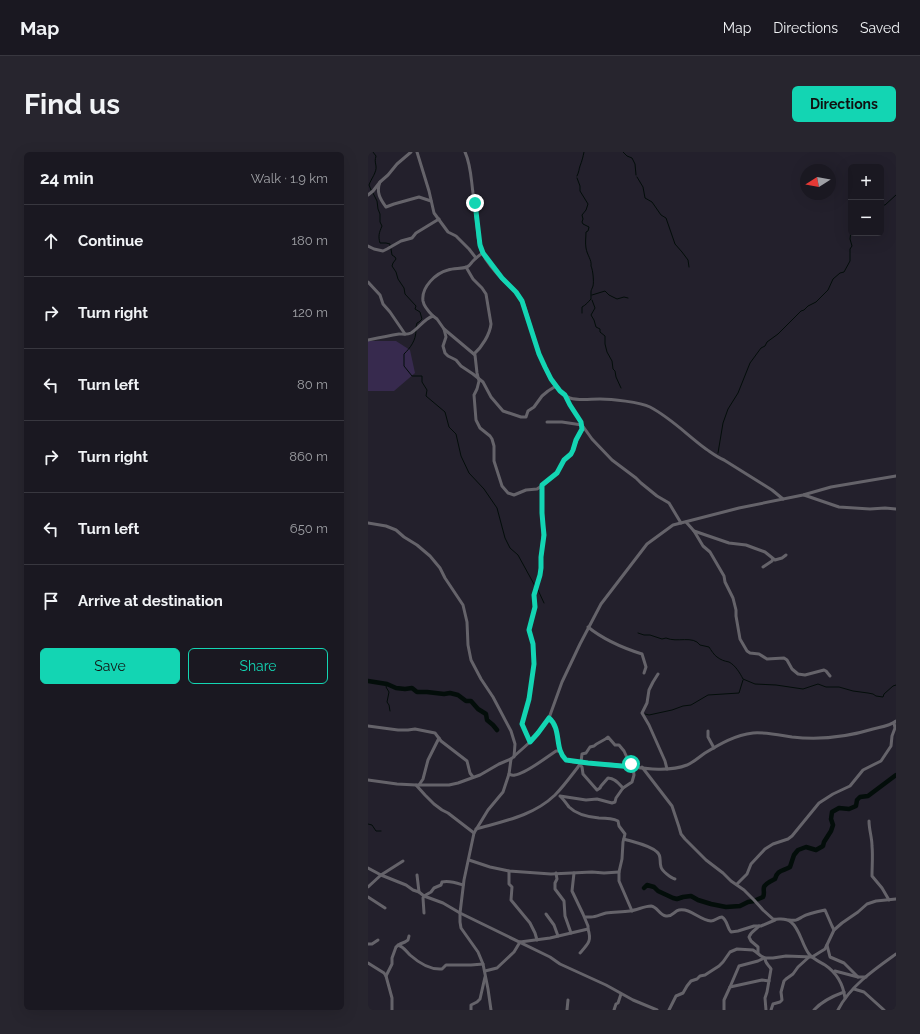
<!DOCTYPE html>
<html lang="en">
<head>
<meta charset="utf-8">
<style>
	:root { --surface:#1a1821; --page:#27252e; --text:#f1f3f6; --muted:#9fa0a5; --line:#38373f; --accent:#13d5b3 }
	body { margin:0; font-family:Raleway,sans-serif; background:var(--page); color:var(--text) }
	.controls { position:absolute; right:12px; top:12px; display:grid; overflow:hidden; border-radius:6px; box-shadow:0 4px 16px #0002 }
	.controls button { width:36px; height:36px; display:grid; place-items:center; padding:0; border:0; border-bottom:1px solid var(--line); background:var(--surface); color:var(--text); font:20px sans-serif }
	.compass { position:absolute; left:432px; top:12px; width:36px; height:36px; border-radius:50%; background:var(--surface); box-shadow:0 4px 16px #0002; rotate:259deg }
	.stop { position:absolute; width:12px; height:12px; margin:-9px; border:3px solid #13d5b3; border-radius:50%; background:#fff }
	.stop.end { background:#13d5b3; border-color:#fff; box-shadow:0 1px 4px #0008 }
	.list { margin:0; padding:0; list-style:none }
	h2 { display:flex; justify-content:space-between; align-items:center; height:52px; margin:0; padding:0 16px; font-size:17px }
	h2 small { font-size:13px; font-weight:400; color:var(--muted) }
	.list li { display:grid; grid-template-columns:26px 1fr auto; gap:12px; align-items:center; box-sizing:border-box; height:72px; padding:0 16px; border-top:1px solid var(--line) }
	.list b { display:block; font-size:15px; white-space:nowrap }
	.list em { font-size:13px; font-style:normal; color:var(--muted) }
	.actions { display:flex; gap:8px; padding:12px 16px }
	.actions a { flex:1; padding:9px 0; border:1px solid var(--accent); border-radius:6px; text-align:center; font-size:14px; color:var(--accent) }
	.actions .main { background:var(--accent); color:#111 }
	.icon { flex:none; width:22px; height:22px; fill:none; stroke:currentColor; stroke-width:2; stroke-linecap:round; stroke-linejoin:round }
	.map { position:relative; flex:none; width:528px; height:858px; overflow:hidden; border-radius:6px }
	header { display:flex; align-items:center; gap:24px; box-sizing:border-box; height:56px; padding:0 20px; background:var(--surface); border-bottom:1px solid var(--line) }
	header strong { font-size:19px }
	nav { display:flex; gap:22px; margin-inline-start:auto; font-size:14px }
	.intro { display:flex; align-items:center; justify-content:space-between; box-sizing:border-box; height:96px; padding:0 24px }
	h1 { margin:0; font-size:28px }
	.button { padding:10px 18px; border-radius:6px; background:var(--accent); color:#111; font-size:14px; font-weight:700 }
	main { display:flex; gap:24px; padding:0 24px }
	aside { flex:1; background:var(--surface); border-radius:6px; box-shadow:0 4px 16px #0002 }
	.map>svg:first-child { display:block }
	.green { fill:#372a4e }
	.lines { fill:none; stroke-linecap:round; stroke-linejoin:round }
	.stream { stroke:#030d0a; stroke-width:1 }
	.river { stroke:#030d0a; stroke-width:4.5 }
	.minor { stroke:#65636a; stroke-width:3 }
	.route { stroke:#13d5b3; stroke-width:5 }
</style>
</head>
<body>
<header>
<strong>Map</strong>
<nav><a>Map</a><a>Directions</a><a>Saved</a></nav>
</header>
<div class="intro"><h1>Find us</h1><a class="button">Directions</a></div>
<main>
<aside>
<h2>24 min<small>Walk · 1.9 km</small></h2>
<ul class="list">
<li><svg class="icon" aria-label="ahead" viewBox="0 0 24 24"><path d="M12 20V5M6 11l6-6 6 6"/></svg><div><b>Continue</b></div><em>180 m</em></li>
<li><svg class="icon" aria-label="right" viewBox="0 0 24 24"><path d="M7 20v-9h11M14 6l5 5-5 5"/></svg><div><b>Turn right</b></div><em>120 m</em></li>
<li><svg class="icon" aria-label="left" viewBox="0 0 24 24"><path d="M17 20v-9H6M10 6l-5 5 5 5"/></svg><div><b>Turn left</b></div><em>80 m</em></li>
<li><svg class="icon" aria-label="right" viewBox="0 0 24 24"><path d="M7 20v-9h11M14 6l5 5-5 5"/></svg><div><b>Turn right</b></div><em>860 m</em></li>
<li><svg class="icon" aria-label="left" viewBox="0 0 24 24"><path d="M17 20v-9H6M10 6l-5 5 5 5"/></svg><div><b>Turn left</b></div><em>650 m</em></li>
<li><svg class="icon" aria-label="arrive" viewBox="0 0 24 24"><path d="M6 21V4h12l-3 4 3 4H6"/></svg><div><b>Arrive at destination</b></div></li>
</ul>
<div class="actions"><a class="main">Save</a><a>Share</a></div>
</aside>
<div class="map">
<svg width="528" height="858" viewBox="0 0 528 858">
	<rect width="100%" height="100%" fill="#23202c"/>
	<!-- green -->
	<polygon class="green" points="0,189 28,189 42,198 47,221 26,239 0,239"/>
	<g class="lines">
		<!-- stream -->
		<g class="stream">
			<polyline points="255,0 259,4 264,6 267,12 268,23"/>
			<path d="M209 24C211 20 211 17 212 14 214 9 215 5 216 0"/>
			<polyline points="269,25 275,35 277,46 284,50 293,63 298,66 307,92 314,100 320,108 321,115"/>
			<path d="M209 26 212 34V39L220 52 218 58 214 63 215 67 214 70 215 72 221 75 220 79 218 80C218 85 217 91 218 96 219 103 224 108 223 114 225 118 226 130 225 134 224 137 223 138 223 140 223 143 223 145 223 147 220 150 218 153 214 155V161"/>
			<path d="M3 38 1 33C3 27 9 20 8 14 7 9 7 8 8 4L5 0"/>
			<path d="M5 41 9 49 10 57 12 62V70L14 74C11 81 10 84 12 91H18L22 92V94"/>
			<polyline points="513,53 517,53 528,43"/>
			<polyline points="23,97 24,103 27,105 28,107 25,111 24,114 28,120 30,127 36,136 37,142 48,154 47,157 52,160 54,167 51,170 49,171 48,175"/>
			<polyline points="224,143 237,139 241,143 249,147 256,145 260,146"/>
			<polyline points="224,148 227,156 223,163 226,168 228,175 232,177 232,180 237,184 237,192 239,200 244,209 245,217 247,219 248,225 253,236"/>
			<path d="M48 178C48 189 42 196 36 202V214L44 224H54V230L59 238 58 244 77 260 81 275 88 282 93 304 101 321 116 337 129 356 137 386 142 396 150 403 167 434"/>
			<polyline points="350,301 355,271 360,257 370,241 382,211 393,196 397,194 399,190 410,182 433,159 436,158 440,154 448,150 460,138 465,127 472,121 476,120 482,109 482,97 484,94 482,87 483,79"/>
			<polyline points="170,438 176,451"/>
			<path d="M270 481 276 483H282L294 487 298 486C309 491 325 483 332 493L341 495C343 498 346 503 349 505 353 508 356 509 361 510 367 513 372 521 375 527L387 532 408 533 435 537 450 532 458 535H471L485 539 500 541 505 542 508 544 515 545 516 542 525 534 528 533"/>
			<polyline points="19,532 18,535 21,540 19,550 21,553 22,559"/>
			<polyline points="277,562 281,563 304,558 315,554 323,553 340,543 371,541 375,528"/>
			<polyline points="0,672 4,673 8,679 13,679"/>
		</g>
		<!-- river -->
		<g class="river">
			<polyline points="0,529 19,532 28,536 37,537 44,536 49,540 59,540 76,542 82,541 90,543 98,549 103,549 110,557 118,562 119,568 125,573 129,578"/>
			<polyline points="276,736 279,733 286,735 290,739 305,746 309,747 315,745 323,744 330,748 343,752 358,755 372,754 380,750 386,749"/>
			<path d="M388 748 395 745C397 741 395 739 396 735 398 731 403 729 407 727 409 718 415 719 422 715L426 703 430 698 438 695 448 698 455 694 456 690 463 679 465 673 463 667 464 660 471 656 481 657 488 654 489 648 492 645 500 644 528 623"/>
		</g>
		<!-- minor -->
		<g class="minor">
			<polyline points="49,0 61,39 66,61 80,80 88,84 101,97 108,106"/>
			<path d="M97 0C103 13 103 27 105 41 107 52 108 63 109 74 110 82 110 91 113 98 117 109 129 122 137 130 143 136 151 142 155 150 164 175 175 235 202 246 211 249 222 247 232 247 243 247 272 250 282 255 303 266 319 283 338 297 344 301 349 305 356 308L404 338 415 347"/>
			<path d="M12 30C8 40 12 47 18 55L26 52 51 45 63 49"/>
			<polyline points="0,43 5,39 12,30 20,23 29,12 43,0"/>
			<polyline points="0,94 6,97 15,99 19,97 33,89 44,86 48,81 71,67"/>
			<path d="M98 115 105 127 114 136 118 142 123 172C122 182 114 195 106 202"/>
			<polyline points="0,130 12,143 15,152 22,160 37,182"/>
			<path d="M65 164C61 160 56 155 55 149 53 135 68 121 80 118 86 116 93 117 99 115 102 114 103 111 105 109 108 106 111 103 115 101"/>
			<polyline points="76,177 78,185 75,194 77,201 80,204 88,208 93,214 105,222 115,230 123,245 135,259 153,265 158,265 160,259 166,255 174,244 180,239 188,234"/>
			<path d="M0 188C10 186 20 184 31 182 35 182 39 183 43 181 51 176 56 167 65 164L69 167 76 177 107 203 109 221 111 229 109 237 106 243 108 268 112 276 122 284 124 287 126 294V309L134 334 140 341 146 343 158 338 169 337 175 333"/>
			<polyline points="179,270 194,270 214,273 224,287 244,308 268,326 273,331 289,344 301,351 313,371"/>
			<polyline points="436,343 471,355 502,357 517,356 528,357"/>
			<polyline points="318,370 326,379 361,391 378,393 386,396 397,400 407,408 414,406 418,403"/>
			<polyline points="0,371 18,374 28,378 36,385 49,393 62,404 72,416 77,426 95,453 99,470 100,493 103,508 113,527 125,545 143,579 147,592 146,605"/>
			<polyline points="326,379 335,394 342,400 356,424 357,430 365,446 368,458 368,464 372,487 379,499 382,501 391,502 399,507 416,506 419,508 424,517 430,522 437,523 456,518 458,519 462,524"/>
			<polyline points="395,415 404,409 405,407"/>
			<path d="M220 475C236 488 255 496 274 502L278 515 276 521"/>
			<polyline points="290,522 285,530 281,538 279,551 274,561 281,573 297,609 299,617"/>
			<path d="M181 566C194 577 186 597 198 608 211 613 227 611 241 612 265 614 296 622 319 613 326 610 331 605 337 601 352 592 367 583 385 581 398 580 411 583 424 585 451 588 479 585 505 577 513 575 522 574 528 569"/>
			<polyline points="0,574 30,578 40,578 47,577 67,581 73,589 99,609 102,621 105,625"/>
			<polyline points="340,579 340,585 346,596"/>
			<polyline points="162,590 154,573 161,547 166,512 165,492 161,478 167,455 166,443 172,423 173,416 173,405 175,383 175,373 174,361 174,336 175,333 189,321 196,309 203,302 205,298 209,288 214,277 213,270 202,253 197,243"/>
			<path d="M212 613 214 615 215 622 229 638 232 636 233 634 240 626C247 626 251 632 255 636"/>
			<path d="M274 615 304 654 311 675 313 682 317 687 338 708 355 721 363 729 376 738 386 748 395 758 405 767C411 768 417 765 423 770 432 777 434 793 441 802 445 807 452 810 457 813 469 821 475 831 477 846"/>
			<path d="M141 622C143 623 144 624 147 623 157 622 179 605 188 599H193"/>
			<polyline points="0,628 29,632 48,633 81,633 90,631 112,623 131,612 143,607 162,590 176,574 181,566 194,530 212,492 233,452 279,392 305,373 371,356 435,343 463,335 528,324"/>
			<polyline points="48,633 57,643 66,652 74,658 80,661 106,681"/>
			<polyline points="51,633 55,627 60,608 71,586"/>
			<path d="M193 645C196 648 198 651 201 655 209 663 220 665 231 666 237 666 244 666 250 669L251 674 257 682 255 690 254 707 251 720V729L264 759"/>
			<path d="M501 669C501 678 504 685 504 694 505 704 504 714 504 724L514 736 521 748"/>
			<path d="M108 677C136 669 165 664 187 643 195 635 203 624 210 615L213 610 214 602 218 601 222 595 226 594C230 590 236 589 240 585L247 593H251L256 599 261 610 265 615 266 623 264 630 255 636 248 646 247 650 244 651 229 647 218 648 192 644"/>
			<path d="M256 687C265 690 282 693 289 700 294 704 291 709 293 715 294 719 303 726 307 727"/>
			<polyline points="101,708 122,715 141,719 183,722 224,720 236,721 251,720"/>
			<polyline points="0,716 13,723 38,733 45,738 51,740 56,744 75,751 92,761 182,805 192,812 238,833 265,848 289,858"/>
			<polyline points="141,719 141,732 144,735 143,748 162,771 167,781 169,788"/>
			<polyline points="188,721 189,727 187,731 187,737 196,749 197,764 203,781"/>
			<polyline points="49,723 51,740"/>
			<polyline points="369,732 379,722 383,712 397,697 405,692 420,687 424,684 451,651 465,642 482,634 495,618 513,609 523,594 524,584 527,576 526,571"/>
			<polyline points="0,735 13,723 35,709"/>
			<polyline points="0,745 17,756"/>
			<path d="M56 761 55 746 56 744 63 740 66 736 73 733 74 730C81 728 89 731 95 733"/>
			<polyline points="178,762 186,773 190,784"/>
			<path d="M217 765C219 765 221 765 223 765 228 765 233 762 238 761 246 760 254 760 262 759 269 758 277 754 283 754 290 755 291 763 298 764 305 765 306 759 311 758 323 756 331 768 343 769 347 769 350 765 354 765 360 769 359 776 363 780L370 779 386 774H393L407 768"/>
			<path d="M421 768C428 769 429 768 434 765 439 762 452 759 457 758L464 774 466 778"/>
			<polyline points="152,790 182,786 220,777 220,774 215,762 204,739 206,721"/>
			<polyline points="0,792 4,792 10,788"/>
			<path d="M30 793C36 795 38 799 42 803 51 811 62 818 74 817L78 813H103L115 812"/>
			<polyline points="459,793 462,805 476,811 490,825"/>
			<path d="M212 801C220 792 224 789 220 777"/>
			<path d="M390 801V795L383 789 381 785C383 779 388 778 391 774"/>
			<path d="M397 806C397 812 401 813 403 817L399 840 397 846 398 858"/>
			<polyline points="0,811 16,821 18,824 24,846 24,858"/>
			<polyline points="117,819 129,816 146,800 152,790"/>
			<polyline points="467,819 490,825 498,825"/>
			<polyline points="18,824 24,812 24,806 28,795 32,792 37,790 40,788 41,784"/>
			<polyline points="362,835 371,814 390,809 396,806"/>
			<polyline points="486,837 496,840 516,858"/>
			<polyline points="103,858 103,853 109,850 112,847 117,825"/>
			<polyline points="123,858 120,837 115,812 110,800 93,776 92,770 92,761 96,728 106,681 120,658 135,640 141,622 143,607"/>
			<polyline points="199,858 200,848"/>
			<polyline points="246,858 248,852 250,851 253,842"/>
			<polyline points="301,858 308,844 315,841 319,834 323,829 329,827 332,824 337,823 351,814 355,810 362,800 369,797 385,798 388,800 393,804 397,806 405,806 418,804 444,805 457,797 466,778 474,771 490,760 499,752 508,749 528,747"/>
			<polyline points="356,858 356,848 362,835 394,828 401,829"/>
			<polyline points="403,858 405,852 412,850 414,848 413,840 416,829 418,827 425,822 430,815 441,805"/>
			<path d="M446 858C454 849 465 844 476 840"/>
			<path d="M470 858C482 834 507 817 528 802"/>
		</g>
	</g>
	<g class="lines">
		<!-- route -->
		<path class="route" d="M107 51 112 93 115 101 134 126 148 140 154 149 171 202 177 215 183 227 192 239 197 243 202 253 213 270 214 277 208 288 205 298 203 302 196 308 189 321 174 333V361L175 373 176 383 173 405V416L172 423 166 443 167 455 161 478 165 492 166 512 161 547 154 572 162 590 170 581 181 566C194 577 186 597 198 608L220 611 265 615 263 612"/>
	</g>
</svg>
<div class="controls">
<button>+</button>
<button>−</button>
</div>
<svg class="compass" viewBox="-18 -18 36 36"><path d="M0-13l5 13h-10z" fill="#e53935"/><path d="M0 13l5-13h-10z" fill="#9fa0a5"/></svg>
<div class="stop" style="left:263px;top:612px"></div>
<div class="stop end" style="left:107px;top:51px"></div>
</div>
</main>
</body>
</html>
